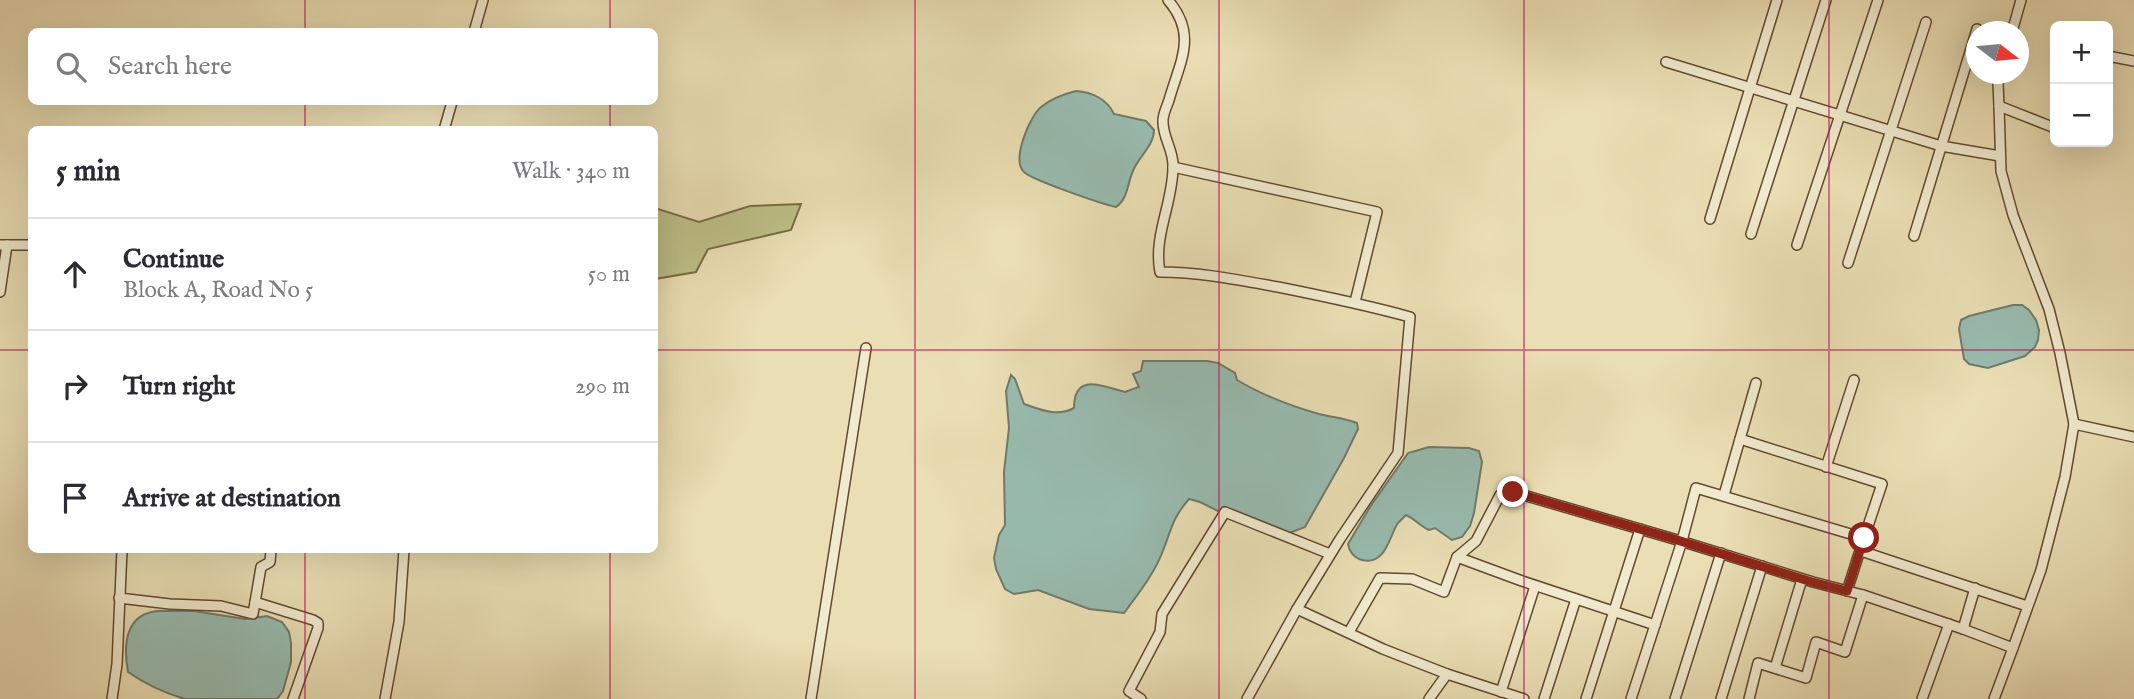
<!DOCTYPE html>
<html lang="en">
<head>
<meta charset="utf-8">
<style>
	:root { --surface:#fff; --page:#f2f2f3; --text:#2b2b33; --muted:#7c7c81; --line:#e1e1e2 }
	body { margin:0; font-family:"IM FELL English",serif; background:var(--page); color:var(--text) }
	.controls { position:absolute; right:21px; top:21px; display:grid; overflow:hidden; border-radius:10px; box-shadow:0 7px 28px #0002 }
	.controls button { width:63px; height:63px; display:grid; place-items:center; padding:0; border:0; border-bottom:2px solid var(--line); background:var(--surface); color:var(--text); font:35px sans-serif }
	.compass { position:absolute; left:1966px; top:21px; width:63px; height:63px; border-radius:50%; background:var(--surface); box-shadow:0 7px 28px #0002; rotate:106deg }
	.stop { position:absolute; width:21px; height:21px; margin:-16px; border:5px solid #8f2418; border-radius:50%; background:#fff }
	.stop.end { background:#8f2418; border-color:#fff; box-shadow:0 2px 7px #0008 }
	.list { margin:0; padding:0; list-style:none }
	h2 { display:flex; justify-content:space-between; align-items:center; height:91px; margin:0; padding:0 28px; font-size:30px }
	h2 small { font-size:23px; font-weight:400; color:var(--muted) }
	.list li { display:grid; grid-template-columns:46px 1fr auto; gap:21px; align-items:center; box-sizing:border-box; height:112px; padding:0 28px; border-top:2px solid var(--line) }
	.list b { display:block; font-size:26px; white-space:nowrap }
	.list p { margin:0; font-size:23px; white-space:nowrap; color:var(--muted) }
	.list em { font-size:23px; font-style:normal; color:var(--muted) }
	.icon { flex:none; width:38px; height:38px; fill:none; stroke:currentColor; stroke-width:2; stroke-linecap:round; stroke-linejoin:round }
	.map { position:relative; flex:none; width:2134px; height:699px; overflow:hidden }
	.search { position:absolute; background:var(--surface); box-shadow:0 7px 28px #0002; left:28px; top:28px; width:630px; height:77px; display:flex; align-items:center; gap:18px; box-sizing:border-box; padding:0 24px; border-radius:10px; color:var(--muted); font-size:26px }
	.panel { position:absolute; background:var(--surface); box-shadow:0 7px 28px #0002; left:28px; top:126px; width:630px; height:427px; border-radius:10px }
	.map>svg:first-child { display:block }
	.green { fill:#bdbf88; stroke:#786c44; stroke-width:2 }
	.water { fill:#98bcb0; stroke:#707b6a; stroke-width:2 }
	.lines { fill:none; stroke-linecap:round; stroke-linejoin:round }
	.minor-casing { stroke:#624a2e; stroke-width:12 }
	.minor { stroke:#f1eace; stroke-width:9 }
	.route { stroke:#8f2418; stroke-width:9 }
	.grid { fill:none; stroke:#c2185b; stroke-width:2; stroke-opacity:0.55 }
</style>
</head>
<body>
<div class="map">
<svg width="2134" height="699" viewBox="0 0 2134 699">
	<rect width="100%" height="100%" fill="#eadeb4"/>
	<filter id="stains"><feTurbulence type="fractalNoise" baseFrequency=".00286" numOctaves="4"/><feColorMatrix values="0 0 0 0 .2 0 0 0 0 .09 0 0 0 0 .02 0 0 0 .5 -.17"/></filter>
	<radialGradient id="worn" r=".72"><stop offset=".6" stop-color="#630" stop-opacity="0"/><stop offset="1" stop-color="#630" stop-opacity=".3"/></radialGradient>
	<!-- green -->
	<polygon class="green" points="801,204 791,230 708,249 696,272 655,279 655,208 699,222 750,206"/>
	<!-- water -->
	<g class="water">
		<path d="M1076 91C1092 92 1107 99 1114 114L1146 121 1154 130C1154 146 1138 157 1133 171 1127 184 1128 199 1116 207 1102 204 1032 180 1024 172 1011 160 1030 116 1041 107 1051 99 1064 94 1076 91Z"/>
		<polygon points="2013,305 2022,305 2029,310 2036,320 2039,330 2038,340 2035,347 2025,356 1988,368 1969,364 1964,359 1959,329 1961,320 1969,316"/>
		<path d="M1143 361H1207L1218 363 1235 373 1237 380C1262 395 1291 406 1319 414 1331 417 1345 418 1357 423L1358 429 1344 458 1305 527 1287 534 1224 514 1200 502 1189 499C1171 520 1172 529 1162 553 1154 574 1138 594 1124 613L1089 609 1038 590 1014 594 1005 589 996 569 994 558 999 535 1005 525 1004 472 1009 428 1006 391 1011 375 1015 379 1024 404C1042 410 1057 417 1074 408 1074 371 1104 387 1125 392L1139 387 1133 374 1141 371Z"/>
		<path d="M1429 447 1469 448 1479 451 1482 462 1474 513 1470 526 1462 537 1452 540 1435 528 1429 530C1420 526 1415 519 1406 515 1405 516 1399 522 1398 523 1389 536 1386 566 1362 560 1354 558 1349 551 1348 544L1370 507 1408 453Z"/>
		<path d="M158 611H194L245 619 267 616 282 622 289 632 291 643V662L283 691 277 699H185C165 693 145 684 128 672 123 645 125 614 158 611Z"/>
	</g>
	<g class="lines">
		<!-- minor casing -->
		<g class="minor-casing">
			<g id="minor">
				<path d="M1168 0C1198 35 1180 61 1169 100 1167 106 1163 114 1163 120 1162 137 1174 150 1173 167 1173 203 1153 236 1160 272 1199 272 1239 280 1278 287 1323 296 1367 305 1410 317L1398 453 1340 539 1297 609 1247 699"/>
				<polyline points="474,32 483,0"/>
				<polyline points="2012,32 2021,0"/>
				<polyline points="2108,56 2134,61"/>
				<polyline points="1666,62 1941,146 2000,156"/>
				<polyline points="1999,106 1998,83 2001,74"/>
				<polyline points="444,130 452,102"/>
				<polyline points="1173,167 1377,212 1355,302"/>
				<polyline points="1710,219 1777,0"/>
				<polyline points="1751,234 1826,0"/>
				<polyline points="1914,236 1977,29"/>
				<polyline points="0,245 32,245"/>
				<polyline points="1797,245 1878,0"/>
				<polyline points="1848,263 1926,22"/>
				<polyline points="0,292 7,245"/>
				<polyline points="2074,424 2134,437"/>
				<polyline points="1740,439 1882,484 1864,538"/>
				<polyline points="1826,467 1854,380"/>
				<polyline points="1724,495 1756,383"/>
				<polyline points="1861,551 2027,606"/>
				<polyline points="1457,557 1476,541 1500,495 1513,492 1674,539 1813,582 1863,595 1963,629 2013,648 1994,699"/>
				<polyline points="119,598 170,604 221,606 253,614 261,567 270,562 271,550"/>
				<polyline points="255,602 313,620 318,623 318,628 293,699"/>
				<polyline points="1297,609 1383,649 1447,674 1524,699"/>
				<polyline points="1655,625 1682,541 1696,488 1864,538 1847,591"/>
				<polyline points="1963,629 1975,588"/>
				<polyline points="1349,632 1380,578 1412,579 1444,592 1457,557 1522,581 1655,625 1631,699"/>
				<polyline points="2013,648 2041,570 2065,477 2074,424 2060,353 2049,309 2013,215 2001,171 1999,106 2055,128"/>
				<polyline points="1775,668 1802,579"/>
				<polyline points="1501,692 1535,586"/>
				<polyline points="112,699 117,664 122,550"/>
				<polyline points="385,699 399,622 404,550"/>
				<polyline points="811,699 866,348"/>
				<polyline points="1141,699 1129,691 1160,632 1162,614 1225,512 1330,554"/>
				<polyline points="1429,699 1447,674"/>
				<polyline points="1544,699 1576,599"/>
				<polyline points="1586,699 1640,529"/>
				<polyline points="1675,699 1721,553"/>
				<polyline points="1721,699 1762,566"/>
				<polyline points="1749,699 1758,663 1806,678 1816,642 1845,652 1863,595"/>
				<polyline points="1922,699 1949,624"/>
			</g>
		</g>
		<!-- minor -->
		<use href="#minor" class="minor"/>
	</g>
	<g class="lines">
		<!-- route -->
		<polyline class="route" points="1513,492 1674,539 1812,582 1847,591 1864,538"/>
	</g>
	<!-- grid -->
	<path class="grid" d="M305 0V32M610 0V32M915 0V699M1219 0V699M1524 0V699M1829 0V699M305 102V130M610 102V130M0 350H32M654 350H2134M305 550V699M610 550V699"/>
	<rect width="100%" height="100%" filter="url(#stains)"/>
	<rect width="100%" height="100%" fill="url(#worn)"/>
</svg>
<div class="controls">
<button>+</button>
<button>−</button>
</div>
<svg class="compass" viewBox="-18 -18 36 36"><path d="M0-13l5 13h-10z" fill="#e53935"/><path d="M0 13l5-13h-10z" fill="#7c7c81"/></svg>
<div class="stop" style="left:1864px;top:538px"></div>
<div class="stop end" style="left:1513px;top:492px"></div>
<div class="search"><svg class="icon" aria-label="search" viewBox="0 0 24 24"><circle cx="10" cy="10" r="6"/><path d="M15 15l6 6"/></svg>Search here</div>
<section class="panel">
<h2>5 min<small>Walk · 340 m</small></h2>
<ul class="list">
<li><svg class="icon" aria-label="ahead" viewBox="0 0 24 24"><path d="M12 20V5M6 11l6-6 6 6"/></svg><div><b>Continue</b><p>Block A, Road No 5</p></div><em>50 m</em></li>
<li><svg class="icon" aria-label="right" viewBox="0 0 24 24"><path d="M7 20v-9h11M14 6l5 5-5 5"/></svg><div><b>Turn right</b></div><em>290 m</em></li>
<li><svg class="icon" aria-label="arrive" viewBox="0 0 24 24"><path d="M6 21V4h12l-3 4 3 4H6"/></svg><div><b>Arrive at destination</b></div></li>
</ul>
</section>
</div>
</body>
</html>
